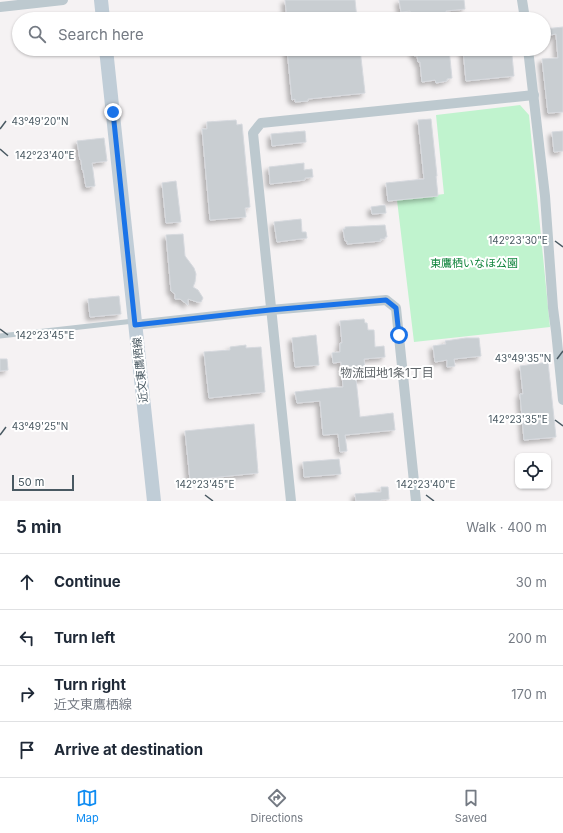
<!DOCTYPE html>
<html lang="en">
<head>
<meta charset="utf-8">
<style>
	:root { --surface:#fff; --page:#f2f2f3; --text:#1f2937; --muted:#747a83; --line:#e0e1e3; --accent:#0f8cf2 }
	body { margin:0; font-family:Inter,"Noto Sans JP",sans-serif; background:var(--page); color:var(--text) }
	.controls { position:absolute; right:12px; bottom:12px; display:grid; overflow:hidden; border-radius:8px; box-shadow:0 1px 3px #0004 }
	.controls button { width:36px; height:36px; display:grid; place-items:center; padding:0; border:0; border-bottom:1px solid var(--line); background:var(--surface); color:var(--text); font:20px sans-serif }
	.scale { position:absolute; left:12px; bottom:10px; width:62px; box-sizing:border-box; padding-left:4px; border:2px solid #495962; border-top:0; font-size:11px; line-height:14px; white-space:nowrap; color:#495962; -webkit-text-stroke:3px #fff; paint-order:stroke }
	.stop { position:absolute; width:12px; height:12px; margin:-9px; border:3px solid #1a73e8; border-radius:50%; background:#fff }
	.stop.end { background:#1a73e8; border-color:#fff; box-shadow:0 1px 4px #0008 }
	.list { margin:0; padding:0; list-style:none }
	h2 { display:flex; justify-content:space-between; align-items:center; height:52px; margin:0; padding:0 16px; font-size:17px }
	h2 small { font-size:13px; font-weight:400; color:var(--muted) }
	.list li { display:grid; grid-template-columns:26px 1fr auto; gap:12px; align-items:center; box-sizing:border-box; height:56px; padding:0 16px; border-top:1px solid var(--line) }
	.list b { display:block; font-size:15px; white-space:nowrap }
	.list p { margin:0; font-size:13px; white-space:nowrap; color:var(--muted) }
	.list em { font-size:13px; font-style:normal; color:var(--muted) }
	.icon { flex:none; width:22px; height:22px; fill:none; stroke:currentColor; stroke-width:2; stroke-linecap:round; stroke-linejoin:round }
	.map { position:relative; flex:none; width:563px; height:501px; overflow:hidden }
	.search { position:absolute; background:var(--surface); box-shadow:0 1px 3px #0004; left:12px; right:12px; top:12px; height:44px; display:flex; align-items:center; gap:10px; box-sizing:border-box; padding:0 14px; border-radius:22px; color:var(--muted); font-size:15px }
	.sheet { height:276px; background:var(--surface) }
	nav { display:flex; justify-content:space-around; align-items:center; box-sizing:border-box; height:56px; border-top:1px solid var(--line); background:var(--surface); font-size:11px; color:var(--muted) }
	nav a { display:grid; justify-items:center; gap:2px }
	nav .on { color:var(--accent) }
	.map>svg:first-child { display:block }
	.green { fill:#c0f3ce }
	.building { fill:#c9ced2; stroke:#d6d9de; filter:url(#shadow) }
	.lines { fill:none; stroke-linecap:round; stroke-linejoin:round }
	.lane { stroke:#bdc9cf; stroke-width:5 }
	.street { stroke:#bdc9cf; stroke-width:10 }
	.secondary { stroke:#c0cdd7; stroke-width:14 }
	.route { stroke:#1a73e8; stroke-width:5 }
	.ticks { fill:none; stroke:#495962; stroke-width:1.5 }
	.labels { text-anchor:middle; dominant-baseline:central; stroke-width:4; stroke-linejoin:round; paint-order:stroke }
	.park-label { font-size:11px; fill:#12853e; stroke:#fff }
	.street-label { font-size:11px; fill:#495962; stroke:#fff }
	.neighbourhood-label { font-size:12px; fill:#5e6468; stroke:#fff }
	.ticks-label { font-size:10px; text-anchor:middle; fill:#495962; stroke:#fff; stroke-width:4; stroke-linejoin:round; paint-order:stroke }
</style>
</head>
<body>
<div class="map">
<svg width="563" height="501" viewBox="0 0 563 501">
	<defs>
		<filter id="shadow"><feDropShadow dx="-3.5" dy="3.5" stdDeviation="2" flood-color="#0004"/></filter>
	</defs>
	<rect width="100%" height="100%" fill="#f5f2f3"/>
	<!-- green -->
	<polygon class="green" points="520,105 529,115 550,327 414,342 397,200 444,194 436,115"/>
	<!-- building -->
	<g class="building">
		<polygon points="285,0 355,0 357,19 287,19"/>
		<polygon points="399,0 464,0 465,9 446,11 447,19 411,19 410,11 401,12"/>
		<polygon points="563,27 563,112 548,113 542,59 558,58 556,34 544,36 544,29"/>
		<polygon points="287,49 360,49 365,93 308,99 308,101 295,102 295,99 292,100"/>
		<polygon points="414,49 449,49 452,78 447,79 447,81 436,83 435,80 422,82 420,62 418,62 417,56 414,56"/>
		<polygon points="463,49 509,49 509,55 512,55 514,76 466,81"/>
		<polygon points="431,119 437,176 436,176 438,196 388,201 386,183 424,179 418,120"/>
		<polygon points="236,120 237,125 242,124 250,207 245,208 246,217 210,220 202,129 207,129 207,122"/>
		<polygon points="305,131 306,142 272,146 271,134"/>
		<polygon points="563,131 563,151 554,152 552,132"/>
		<polygon points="104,138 107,161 92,163 95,186 86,187 83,170 82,170 81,160 80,160 77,141"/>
		<polygon points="304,163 304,170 312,169 313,177 305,178 305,180 270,184 269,167"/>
		<polygon points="176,181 181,222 166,223 162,183"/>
		<polygon points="385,205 386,213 372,214 371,207"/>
		<polygon points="301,219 302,232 306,232 307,238 277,242 274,222"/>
		<polygon points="385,225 387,237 385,237 385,239 380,239 381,241 347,244 347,241 345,241 343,229 345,229 345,227"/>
		<polygon points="183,234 185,256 194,268 196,274 195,282 193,287 198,290 203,298 201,302 197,302 188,299 188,305 180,299 175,299 175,294 171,291 166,235"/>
		<polygon points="119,296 121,314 90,317 88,299"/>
		<polygon points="364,319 365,323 367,323 368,330 374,330 375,347 384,346 385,357 364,359 366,378 356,379 360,417 393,413 395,430 345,435 347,451 340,452 338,434 323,435 320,401 297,403 295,392 330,388 343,387 341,362 333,363 332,353 340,352 340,343 342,343 340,321"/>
		<polygon points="316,335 319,365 295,367 292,338"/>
		<polygon points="466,338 479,338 481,356 454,359 455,366 447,367 447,360 435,362 433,346 446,344 445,341"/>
		<polygon points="246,345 246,348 261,347 265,392 209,398 204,352 230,350 230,347"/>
		<polygon points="0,359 7,359 8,370 0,371"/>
		<polygon points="548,362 556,437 524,440 520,394 523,394 520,366"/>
		<polygon points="254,424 258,473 190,480 185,431"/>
		<polygon points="339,459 341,474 304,477 303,462"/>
		<polygon points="381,487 388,487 389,499 381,500 381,501 356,501 355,494 381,492"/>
	</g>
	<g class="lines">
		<!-- lane -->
		<polyline class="lane" points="0,336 134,321"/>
		<!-- street -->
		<g class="street">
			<polyline points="522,0 525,19"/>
			<polyline points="0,7 63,0"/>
			<polyline points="528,49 545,196 553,308 556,331 563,400"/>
			<polyline points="135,325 270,310 386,300 396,308 416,501"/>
			<polyline points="291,501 253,133 261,123 534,95"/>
		</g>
		<!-- secondary -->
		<g class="secondary">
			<polyline points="101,0 103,19"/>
			<polyline points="106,49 154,501"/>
		</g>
	</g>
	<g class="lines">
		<!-- route -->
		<polyline class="route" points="113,112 135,325 270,310 386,300 396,308 399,335"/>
	</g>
	<!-- ticks -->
	<path class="ticks" d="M0 129 6 121M0 149 8 156M555 241 563 247M0 329 8 335M557 359 563 351M555 420 563 426M0 435 6 427M205 495 213 501M426 495 434 501"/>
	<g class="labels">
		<!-- park labels -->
		<g class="park-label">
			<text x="474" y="263">東鷹栖いなほ公園</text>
		</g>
		<!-- street labels -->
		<g class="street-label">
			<text transform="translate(140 370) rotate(-96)">近文東鷹栖線</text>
		</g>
		<!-- neighbourhood labels -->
		<g class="neighbourhood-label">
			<text x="387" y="372">物流団地1条1丁目</text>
		</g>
	</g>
	<g class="ticks-label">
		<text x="40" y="125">43°49'20"N</text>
		<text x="45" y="159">142°23'40"E</text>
		<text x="518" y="244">142°23'30"E</text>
		<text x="45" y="339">142°23'45"E</text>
		<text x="523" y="362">43°49'35"N</text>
		<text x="518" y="423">142°23'35"E</text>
		<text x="40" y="430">43°49'25"N</text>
		<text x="205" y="488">142°23'45"E</text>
		<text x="426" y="488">142°23'40"E</text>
	</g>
</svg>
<div class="controls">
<button><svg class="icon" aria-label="locate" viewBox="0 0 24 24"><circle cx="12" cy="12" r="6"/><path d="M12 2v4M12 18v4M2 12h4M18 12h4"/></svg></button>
</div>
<div class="scale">50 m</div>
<div class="stop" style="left:399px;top:335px"></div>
<div class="stop end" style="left:113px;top:112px"></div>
<div class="search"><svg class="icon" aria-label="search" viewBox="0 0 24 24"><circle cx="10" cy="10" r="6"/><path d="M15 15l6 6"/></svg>Search here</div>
</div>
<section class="sheet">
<h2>5 min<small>Walk · 400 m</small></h2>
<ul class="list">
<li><svg class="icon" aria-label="ahead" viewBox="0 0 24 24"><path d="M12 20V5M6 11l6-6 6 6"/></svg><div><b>Continue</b></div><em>30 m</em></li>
<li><svg class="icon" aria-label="left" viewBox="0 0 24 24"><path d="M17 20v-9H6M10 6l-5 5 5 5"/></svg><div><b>Turn left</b></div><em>200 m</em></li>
<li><svg class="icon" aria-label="right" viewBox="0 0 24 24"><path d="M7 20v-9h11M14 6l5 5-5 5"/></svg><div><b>Turn right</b><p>近文東鷹栖線</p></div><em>170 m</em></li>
<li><svg class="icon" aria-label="arrive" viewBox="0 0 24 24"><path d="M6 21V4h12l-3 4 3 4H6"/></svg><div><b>Arrive at destination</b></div></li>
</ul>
</section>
<nav>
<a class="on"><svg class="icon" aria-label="map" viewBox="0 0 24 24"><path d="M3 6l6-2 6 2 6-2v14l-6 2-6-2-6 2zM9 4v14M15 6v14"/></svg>Map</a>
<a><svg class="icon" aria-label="directions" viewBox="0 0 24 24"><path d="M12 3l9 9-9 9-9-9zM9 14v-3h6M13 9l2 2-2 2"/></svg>Directions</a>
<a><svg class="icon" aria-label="saved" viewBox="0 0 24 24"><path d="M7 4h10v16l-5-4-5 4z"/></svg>Saved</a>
</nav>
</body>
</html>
